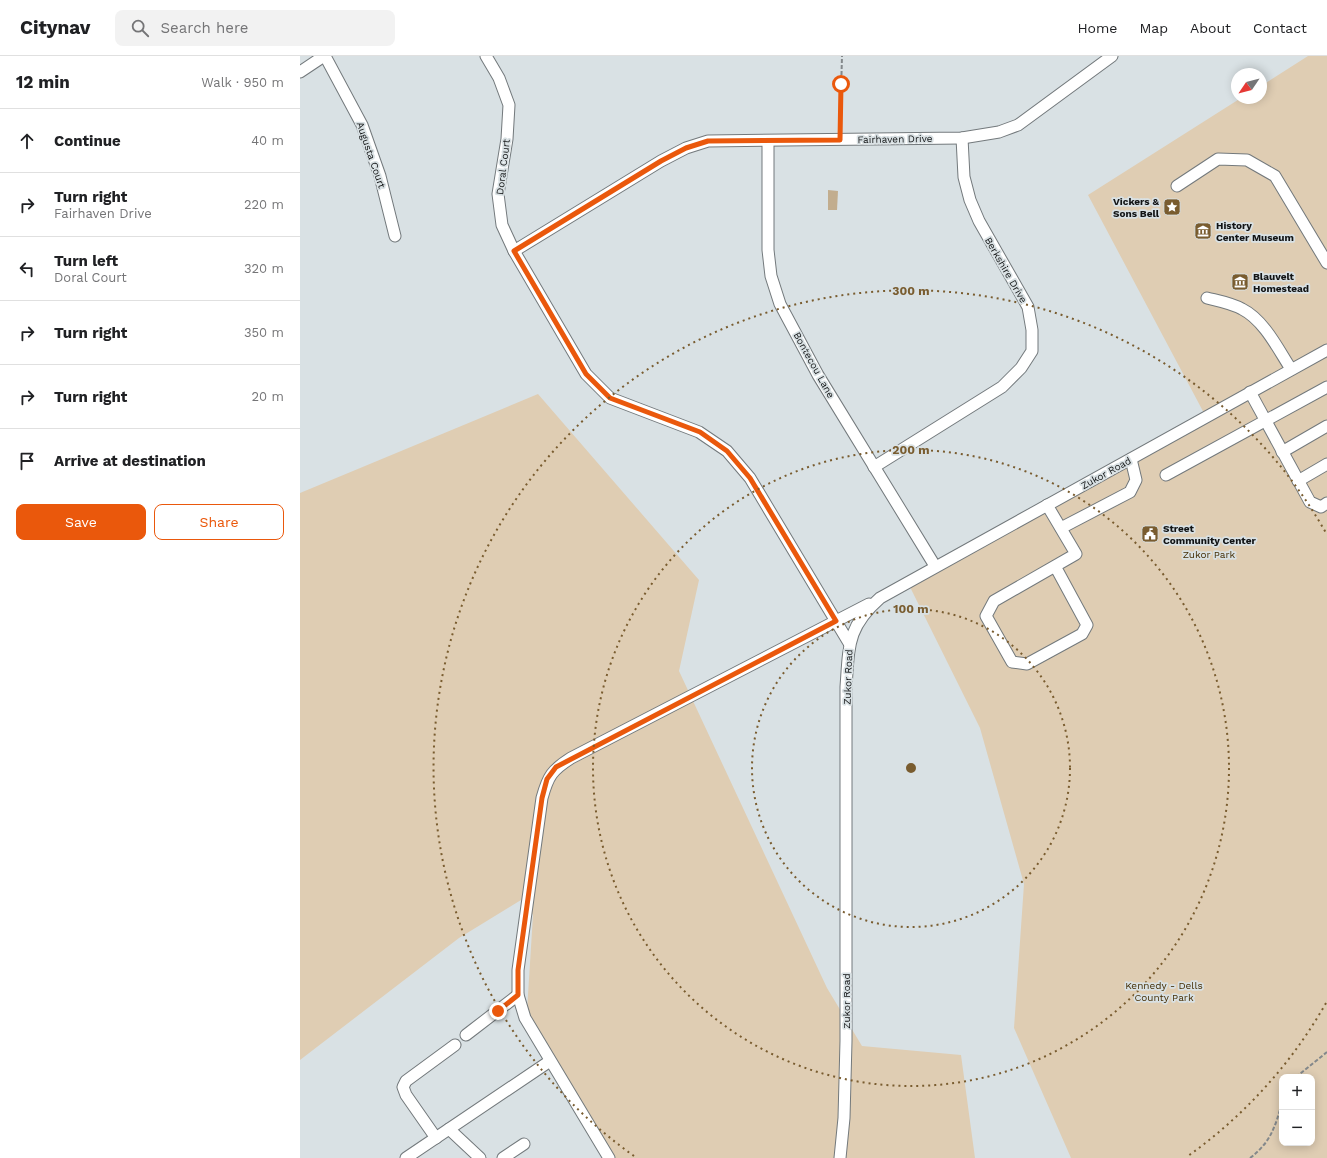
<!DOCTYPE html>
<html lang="en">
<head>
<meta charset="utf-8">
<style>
	:root { --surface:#fff; --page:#f2f2f2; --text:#202124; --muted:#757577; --line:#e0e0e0; --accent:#ea580c }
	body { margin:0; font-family:"Work Sans",sans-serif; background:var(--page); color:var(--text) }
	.controls { position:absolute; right:12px; bottom:12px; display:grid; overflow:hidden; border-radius:8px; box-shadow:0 2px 10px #0003 }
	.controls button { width:36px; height:36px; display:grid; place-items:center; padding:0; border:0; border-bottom:1px solid var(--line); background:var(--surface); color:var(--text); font:20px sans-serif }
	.compass { position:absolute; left:931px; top:12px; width:36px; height:36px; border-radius:50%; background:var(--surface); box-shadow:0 2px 10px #0003; rotate:235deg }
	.stop { position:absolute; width:12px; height:12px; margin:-9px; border:3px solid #ea580c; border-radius:50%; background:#fff }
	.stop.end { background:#ea580c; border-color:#fff; box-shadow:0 1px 4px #0008 }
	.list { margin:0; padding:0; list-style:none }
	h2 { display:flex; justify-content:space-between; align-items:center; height:52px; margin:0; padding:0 16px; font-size:17px }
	h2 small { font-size:13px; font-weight:400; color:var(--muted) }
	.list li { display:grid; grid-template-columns:26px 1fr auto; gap:12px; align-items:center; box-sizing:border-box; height:64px; padding:0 16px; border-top:1px solid var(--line) }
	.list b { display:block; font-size:15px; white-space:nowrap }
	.list p { margin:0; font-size:13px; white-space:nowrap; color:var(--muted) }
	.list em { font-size:13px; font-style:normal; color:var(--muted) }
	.actions { display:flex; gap:8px; padding:12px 16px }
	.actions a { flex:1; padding:9px 0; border:1px solid var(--accent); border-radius:8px; text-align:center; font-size:14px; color:var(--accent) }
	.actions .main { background:var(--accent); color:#fff }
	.icon { flex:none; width:22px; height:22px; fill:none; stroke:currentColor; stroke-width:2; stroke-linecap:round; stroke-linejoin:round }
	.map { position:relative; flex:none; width:1027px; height:1102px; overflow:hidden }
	header { display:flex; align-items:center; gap:24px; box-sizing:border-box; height:56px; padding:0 20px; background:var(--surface); border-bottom:1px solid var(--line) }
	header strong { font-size:19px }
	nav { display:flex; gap:22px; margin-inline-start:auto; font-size:14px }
	.search { width:280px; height:36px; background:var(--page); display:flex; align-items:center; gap:10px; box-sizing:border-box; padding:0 14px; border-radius:8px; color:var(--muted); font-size:15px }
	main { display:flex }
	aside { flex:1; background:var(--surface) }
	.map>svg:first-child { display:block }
	.green { fill:#dfcdb3; fill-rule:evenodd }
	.water { fill:#c2ad8e }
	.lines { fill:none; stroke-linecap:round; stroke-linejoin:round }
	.minor-casing { stroke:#73797c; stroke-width:13 }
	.path { stroke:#83888b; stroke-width:2; stroke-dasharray:4 2; stroke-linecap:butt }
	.minor { stroke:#fff; stroke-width:11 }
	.route { stroke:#ea580c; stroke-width:5 }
	.ring { fill:none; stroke:#795c2f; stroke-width:2; stroke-dasharray:2 4 }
	.labels { text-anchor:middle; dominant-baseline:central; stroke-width:3.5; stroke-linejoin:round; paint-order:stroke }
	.street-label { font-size:10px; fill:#121415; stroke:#d9e1e4 }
	.poi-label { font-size:10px; font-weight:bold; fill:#121415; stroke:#d9e1e4; text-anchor:start }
	.park-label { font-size:10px; fill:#442d03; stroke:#d9e1e4 }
	.centre { fill:#795c2f; stroke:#d9e1e4; stroke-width:2 }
	.ring-label { font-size:12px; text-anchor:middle; font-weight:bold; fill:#795c2f; stroke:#d9e1e4; stroke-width:3.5; stroke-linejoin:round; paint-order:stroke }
</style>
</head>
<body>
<header>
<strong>Citynav</strong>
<div class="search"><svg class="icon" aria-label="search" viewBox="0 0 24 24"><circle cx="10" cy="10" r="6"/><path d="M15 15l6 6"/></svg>Search here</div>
<nav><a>Home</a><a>Map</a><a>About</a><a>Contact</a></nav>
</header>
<main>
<aside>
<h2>12 min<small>Walk · 950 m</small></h2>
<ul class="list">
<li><svg class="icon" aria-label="ahead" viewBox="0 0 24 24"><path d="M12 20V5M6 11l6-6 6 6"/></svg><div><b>Continue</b></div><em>40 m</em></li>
<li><svg class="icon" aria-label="right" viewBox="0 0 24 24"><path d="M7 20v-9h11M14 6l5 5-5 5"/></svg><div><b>Turn right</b><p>Fairhaven Drive</p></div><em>220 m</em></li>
<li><svg class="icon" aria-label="left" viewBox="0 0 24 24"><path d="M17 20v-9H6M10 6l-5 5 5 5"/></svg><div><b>Turn left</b><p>Doral Court</p></div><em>320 m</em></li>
<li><svg class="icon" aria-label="right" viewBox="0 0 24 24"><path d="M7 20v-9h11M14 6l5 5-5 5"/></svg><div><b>Turn right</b></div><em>350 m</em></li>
<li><svg class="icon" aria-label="right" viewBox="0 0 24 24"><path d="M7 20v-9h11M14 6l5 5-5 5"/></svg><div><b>Turn right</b></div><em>20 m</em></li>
<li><svg class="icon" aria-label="arrive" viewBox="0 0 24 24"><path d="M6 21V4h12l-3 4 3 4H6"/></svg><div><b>Arrive at destination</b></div></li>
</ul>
<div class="actions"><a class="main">Save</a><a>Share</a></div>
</aside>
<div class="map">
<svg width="1027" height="1102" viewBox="0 0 1027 1102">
	<rect width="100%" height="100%" fill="#d9e1e4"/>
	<!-- green -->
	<g class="green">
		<polygon points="1008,0 1027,0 1027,289 905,359 788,139 941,42 961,42 961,30"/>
		<path d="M1027 297V1102H771L714 972 724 828 680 672 610 531ZM982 1021H1012V1087H982Z"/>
		<polygon points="238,338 399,524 379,615 527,932 562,990 661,999 675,1102 313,1102 227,955 233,859 221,844 159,882 0,1004 0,437"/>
	</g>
	<!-- water -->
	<polygon class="water" points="528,134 538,135 537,154 528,154"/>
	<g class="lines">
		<!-- minor casing -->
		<g class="minor-casing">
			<g id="minor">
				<polyline points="25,0 62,69 80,120 95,180"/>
				<polyline points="186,0 199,22 209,49 207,83 198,138 202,169 214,195 286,318 310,342 399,376 427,395 450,422 549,587"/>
				<polyline points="0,16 24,0"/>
				<polyline points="468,85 468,194 471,220 480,248 518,319 635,510"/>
				<polyline points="877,130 918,103 947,104 975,120 1027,207"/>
				<polyline points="214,195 361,105 386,92 408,85 662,82 699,76 718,69 812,0"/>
				<path d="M907 242C919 245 931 247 942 253 964 264 978 293 991 313"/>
				<polyline points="950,336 1010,446 1021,451 1027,447"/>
				<polyline points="982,396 1027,370"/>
				<polyline points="574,411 702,331 721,312 732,295 732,274 728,251 679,165 670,144 664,121 662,82"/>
				<polyline points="866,419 1027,331"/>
				<polyline points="998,425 1027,408"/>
				<polyline points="747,449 776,498 694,545 686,560 712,606 727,608 782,578 787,569 755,510"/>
				<polyline points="761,472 830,436 836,424 831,403"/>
				<polyline points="166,979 218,939"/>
				<polyline points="149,1073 180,1102"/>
				<polyline points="136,1082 106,1039 103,1031 106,1025 155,989"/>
				<polyline points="106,1102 250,1005"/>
				<polyline points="203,1102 224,1088"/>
				<path d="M309 1102 225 962 218 939V914L242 742C248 720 252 714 271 702L569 548"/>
				<path d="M540 1102 544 1062 546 985V631C549 590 547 571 580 542L1027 294"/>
			</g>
		</g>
		<!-- path -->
		<g class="path">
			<polyline points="540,73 542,0"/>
			<polyline points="996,1021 1027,996"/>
			<path d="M950 1102C971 1086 975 1071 982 1047"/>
		</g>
		<!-- minor -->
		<use href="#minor" class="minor"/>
	</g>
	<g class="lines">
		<!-- route -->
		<polyline class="route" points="198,955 218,939 218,914 242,742 247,723 256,711 536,565 450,422 427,395 400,376 310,342 286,318 214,195 361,105 386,92 408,85 540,84 541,28"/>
	</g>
	<!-- distance rings -->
	<g class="ring">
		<circle cx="611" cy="712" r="159"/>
		<circle cx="611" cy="712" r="318"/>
		<path d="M1026 947A477 477 0 0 1 888 1100M334 1100A477 477 0 1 1 1026 477"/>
	</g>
	<!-- icons -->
	<defs>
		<g id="sight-square" transform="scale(0.9)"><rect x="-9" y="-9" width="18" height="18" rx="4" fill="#795c2f" stroke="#d9e1e4"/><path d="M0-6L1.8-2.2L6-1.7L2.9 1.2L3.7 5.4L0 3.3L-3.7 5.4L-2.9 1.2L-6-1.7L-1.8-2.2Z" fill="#fff"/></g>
		<g id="museum-square" transform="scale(0.9)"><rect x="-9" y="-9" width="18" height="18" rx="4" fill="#795c2f" stroke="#d9e1e4"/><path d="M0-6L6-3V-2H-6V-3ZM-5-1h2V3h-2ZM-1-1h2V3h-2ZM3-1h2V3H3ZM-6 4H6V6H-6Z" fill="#fff"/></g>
		<g id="civic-square" transform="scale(0.9)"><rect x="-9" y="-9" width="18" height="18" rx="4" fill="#795c2f" stroke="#d9e1e4"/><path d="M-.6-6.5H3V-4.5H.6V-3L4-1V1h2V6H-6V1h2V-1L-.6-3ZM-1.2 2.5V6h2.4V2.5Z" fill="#fff"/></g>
	</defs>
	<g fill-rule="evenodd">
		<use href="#sight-square" x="872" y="151"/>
		<use href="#museum-square" x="903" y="175"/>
		<use href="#museum-square" x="940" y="226"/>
		<use href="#civic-square" x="850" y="478"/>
	</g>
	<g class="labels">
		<!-- street labels -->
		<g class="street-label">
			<text transform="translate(595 83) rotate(-1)">Fairhaven Drive</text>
			<text transform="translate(71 99) rotate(71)">Augusta Court</text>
			<text transform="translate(203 111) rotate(-83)">Doral Court</text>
			<text transform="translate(706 214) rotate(60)">Berkshire Drive</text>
			<text transform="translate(514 309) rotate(61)">Bontecou Lane</text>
			<text transform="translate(806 417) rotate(-29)">Zukor Road</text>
			<text transform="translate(548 621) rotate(-88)">Zukor Road</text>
			<text transform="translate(546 945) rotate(-90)">Zukor Road</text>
		</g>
		<!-- poi labels -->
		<g class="poi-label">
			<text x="859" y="145" text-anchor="end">Vickers &amp;<tspan x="859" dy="12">Sons Bell</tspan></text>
			<text x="916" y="169">History<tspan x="916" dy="12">Center Museum</tspan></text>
			<text x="953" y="220">Blauvelt<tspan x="953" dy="12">Homestead</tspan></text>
			<text x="863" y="472">Street<tspan x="863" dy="12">Community Center</tspan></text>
		</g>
		<!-- park labels -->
		<g class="park-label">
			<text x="909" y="498">Zukor Park</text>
			<text x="864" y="929">Kennedy - Dells<tspan x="864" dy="12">County Park</tspan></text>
		</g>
	</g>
	<circle cx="611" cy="712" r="6" class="centre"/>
	<g class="ring-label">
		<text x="611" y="239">300 m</text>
		<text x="611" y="398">200 m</text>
		<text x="611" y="557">100 m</text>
	</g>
</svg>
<div class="controls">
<button>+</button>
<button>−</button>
</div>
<svg class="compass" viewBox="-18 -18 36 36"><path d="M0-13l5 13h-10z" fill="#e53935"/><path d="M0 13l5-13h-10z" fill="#757577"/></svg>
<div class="stop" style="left:541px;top:28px"></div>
<div class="stop end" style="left:198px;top:955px"></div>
</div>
</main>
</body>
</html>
